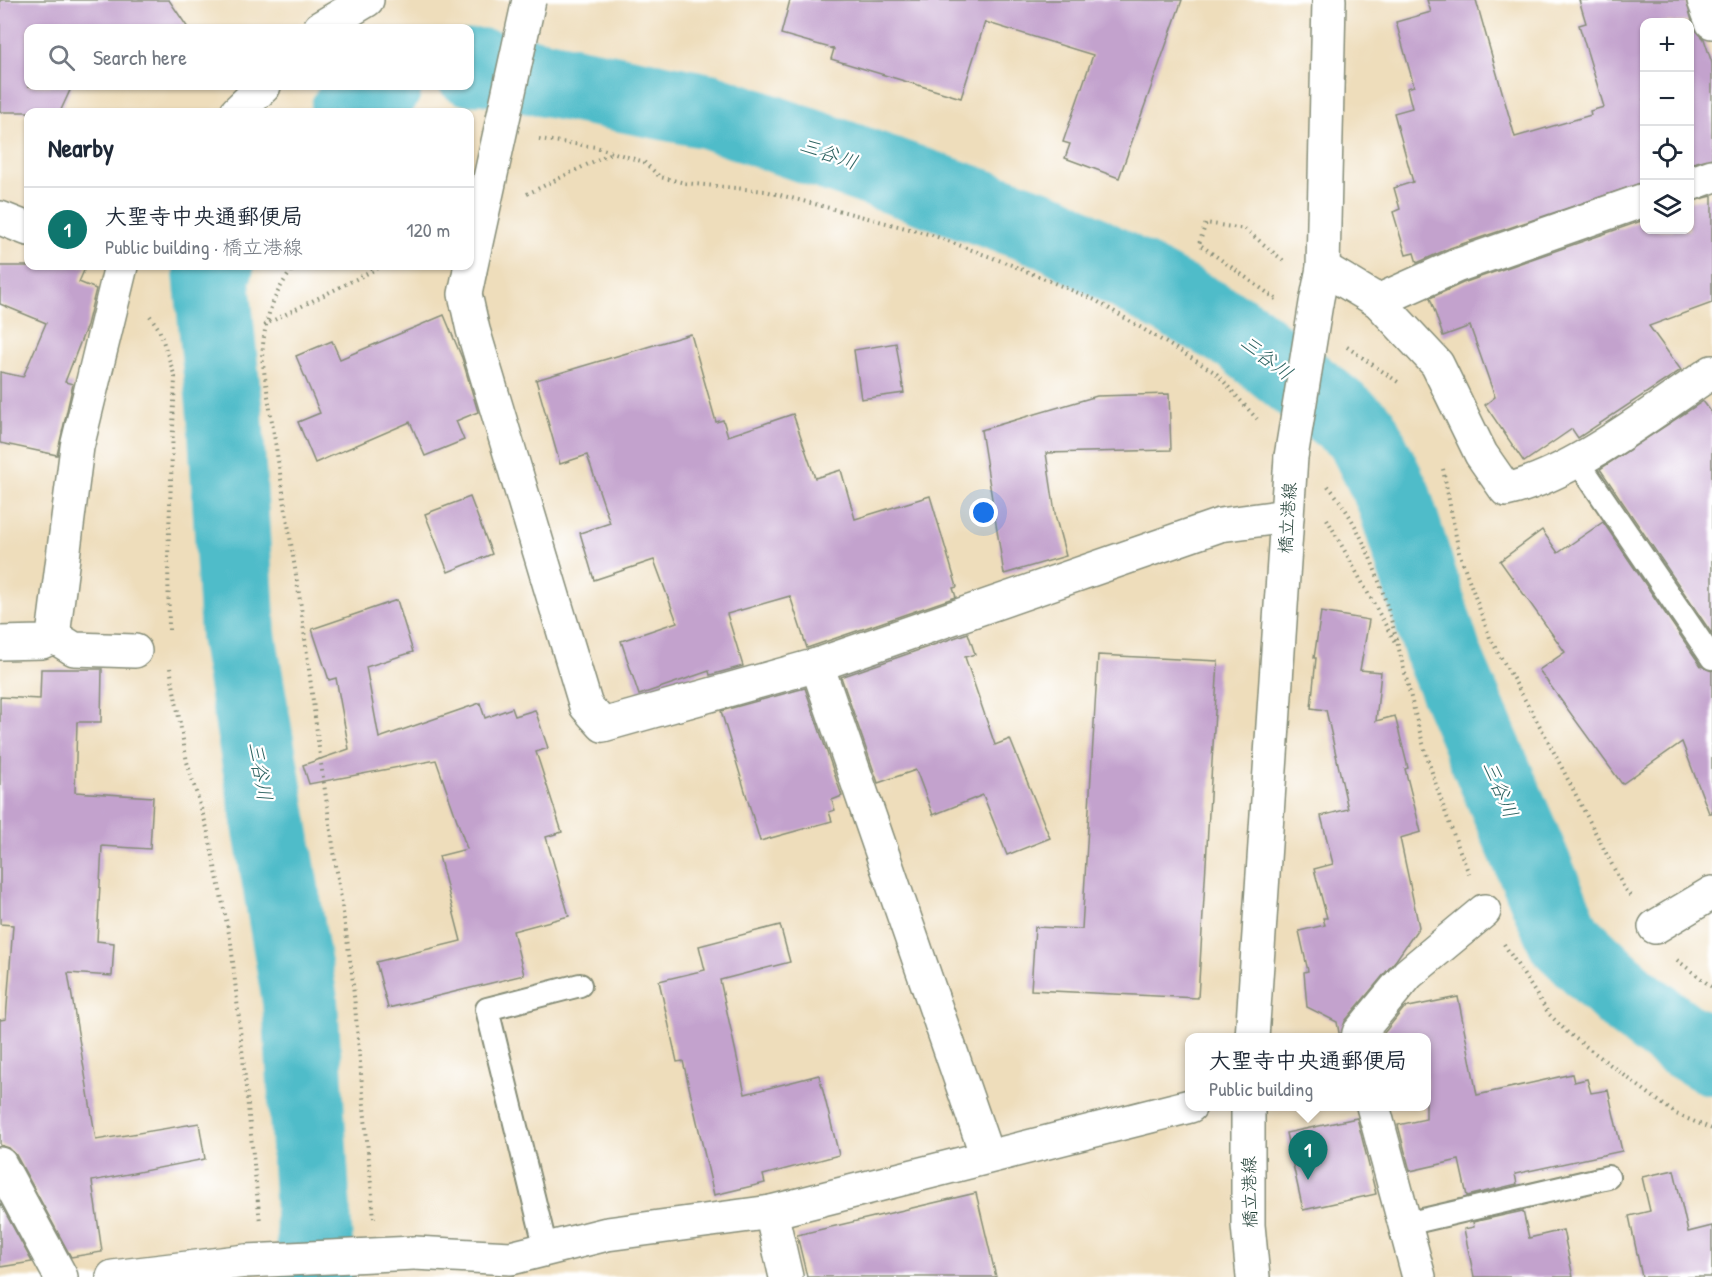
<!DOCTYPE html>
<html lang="en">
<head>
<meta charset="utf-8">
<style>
	:root { --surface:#fff; --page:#f2f2f3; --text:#1f2937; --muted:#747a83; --line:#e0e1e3; --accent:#0f766e }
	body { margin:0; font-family:"Patrick Hand","Klee One",sans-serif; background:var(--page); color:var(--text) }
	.controls { position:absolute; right:18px; top:18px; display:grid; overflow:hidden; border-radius:12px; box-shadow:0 2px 4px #0004 }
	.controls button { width:54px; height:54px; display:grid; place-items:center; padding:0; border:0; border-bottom:2px solid var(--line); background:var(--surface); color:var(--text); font:30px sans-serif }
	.you { position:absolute; left:984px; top:513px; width:21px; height:21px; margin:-15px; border:4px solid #fff; border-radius:50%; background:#1a73e8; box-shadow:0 0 0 9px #1a73e833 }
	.badge { display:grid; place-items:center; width:39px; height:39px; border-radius:50%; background:var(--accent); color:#fff; font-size:20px; font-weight:700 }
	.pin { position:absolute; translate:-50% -50px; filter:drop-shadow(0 2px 3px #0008) }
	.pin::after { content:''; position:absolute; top:32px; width:21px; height:18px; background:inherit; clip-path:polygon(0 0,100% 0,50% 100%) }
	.popup { position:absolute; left:1185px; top:1033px; width:246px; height:78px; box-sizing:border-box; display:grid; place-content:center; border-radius:12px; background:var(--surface); filter:drop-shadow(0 2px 4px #0005); font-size:20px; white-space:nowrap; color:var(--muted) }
	.popup b { font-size:22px; color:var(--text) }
	.popup::after { content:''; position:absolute; left:50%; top:100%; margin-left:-12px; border:12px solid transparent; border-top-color:var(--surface) }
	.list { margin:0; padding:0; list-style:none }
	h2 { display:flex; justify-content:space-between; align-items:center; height:78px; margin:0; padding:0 24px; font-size:26px }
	h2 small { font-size:20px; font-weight:400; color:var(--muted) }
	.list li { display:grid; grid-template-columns:39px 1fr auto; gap:18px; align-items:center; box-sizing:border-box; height:84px; padding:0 24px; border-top:2px solid var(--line) }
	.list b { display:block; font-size:22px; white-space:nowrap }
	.list p { margin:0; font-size:20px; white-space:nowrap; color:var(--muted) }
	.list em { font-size:20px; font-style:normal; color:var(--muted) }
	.icon { flex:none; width:33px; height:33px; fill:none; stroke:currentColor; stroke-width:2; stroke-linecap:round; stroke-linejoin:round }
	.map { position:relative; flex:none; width:1712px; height:1277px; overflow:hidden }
	.search { position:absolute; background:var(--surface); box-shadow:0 2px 4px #0004; left:24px; top:24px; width:450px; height:66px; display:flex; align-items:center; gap:15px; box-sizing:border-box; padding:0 21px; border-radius:12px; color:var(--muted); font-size:22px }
	.panel { position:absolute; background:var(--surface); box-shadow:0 2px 4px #0004; left:24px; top:108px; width:450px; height:162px; border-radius:12px }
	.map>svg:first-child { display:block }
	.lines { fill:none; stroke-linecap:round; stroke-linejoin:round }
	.river { stroke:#4fbcc9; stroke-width:76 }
	.building { fill:#c3a2cd }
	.service-casing { stroke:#868d78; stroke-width:26 }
	.minor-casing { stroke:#868d78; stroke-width:36 }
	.primary-casing { stroke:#868d78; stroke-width:36 }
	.path { stroke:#868d78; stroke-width:4; stroke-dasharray:1.5 4.5; stroke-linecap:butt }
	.service { stroke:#fff; stroke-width:22 }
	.minor { stroke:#fff; stroke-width:33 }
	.primary { stroke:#fff; stroke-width:33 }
	.minor-bridge-casing { stroke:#868d78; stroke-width:36; stroke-linecap:butt }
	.primary-bridge-casing { stroke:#868d78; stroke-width:36; stroke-linecap:butt }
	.minor-bridge { stroke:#fff; stroke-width:33 }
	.primary-bridge { stroke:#fff; stroke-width:33 }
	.labels { text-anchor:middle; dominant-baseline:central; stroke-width:4.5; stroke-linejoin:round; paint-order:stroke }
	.street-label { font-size:18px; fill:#1f3d34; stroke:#fff }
	.water-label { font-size:20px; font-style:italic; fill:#2d6361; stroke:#fff }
</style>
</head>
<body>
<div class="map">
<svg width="1712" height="1277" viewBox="0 0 1712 1277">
	<rect width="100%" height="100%" fill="#fff"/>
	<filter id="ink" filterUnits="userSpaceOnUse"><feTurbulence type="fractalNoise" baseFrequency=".0167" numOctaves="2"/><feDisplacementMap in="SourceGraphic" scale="12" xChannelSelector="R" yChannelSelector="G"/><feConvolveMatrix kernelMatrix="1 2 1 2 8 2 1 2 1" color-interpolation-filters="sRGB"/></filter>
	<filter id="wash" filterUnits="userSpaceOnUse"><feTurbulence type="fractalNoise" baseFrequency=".008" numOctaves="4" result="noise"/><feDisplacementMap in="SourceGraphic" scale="24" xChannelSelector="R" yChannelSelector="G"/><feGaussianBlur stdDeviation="1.35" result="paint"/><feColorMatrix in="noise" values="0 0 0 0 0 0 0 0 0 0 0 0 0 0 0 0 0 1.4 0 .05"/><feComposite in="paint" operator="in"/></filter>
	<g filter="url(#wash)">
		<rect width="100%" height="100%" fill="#edb"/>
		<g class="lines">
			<!-- river -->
			<g class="river">
				<polyline points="470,68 480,66 709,111 1052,232 1240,335 1362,433 1393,496 1445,659 1565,939 1629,1000 1679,1038 1712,1057"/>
				<polyline points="348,112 384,86"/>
				<polyline points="216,266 211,272 225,415 238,635 300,1001 317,1277"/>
			</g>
		</g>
		<g id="blocks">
			<!-- building -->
			<g class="building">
				<polygon points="0,0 169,0 188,28 28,28 28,86 72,86 60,112 0,112"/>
				<polygon points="790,0 1182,0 1119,178 1065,158 1070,144 1063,142 1093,55 985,22 961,98 831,59 834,49 781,34"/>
				<polygon points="1427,0 1476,0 1515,137 1591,115 1590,111 1604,107 1579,25 1586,23 1579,0 1686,0 1694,28 1704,39 1712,63 1712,158 1689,164 1689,22 1644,22 1644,182 1450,248 1417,263 1414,253 1406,255 1393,212 1400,209 1394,188 1413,182 1394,113 1412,108 1407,88 1414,86 1396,22 1431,12"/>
				<polygon points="1712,196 1712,303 1649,326 1681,370 1578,438 1572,429 1524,462 1485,405 1495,397 1470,326 1443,336 1430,298 1463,283 1644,220 1644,230 1689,230 1689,202"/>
				<polygon points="0,266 86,266 79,282 96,289 87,325 65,382 73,384 57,455 0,443 0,372 23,377 46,323 0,304"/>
				<polygon points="444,315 462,358 478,412 456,421 464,440 425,456 410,422 315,463 298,422 320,413 296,356 332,341 340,359"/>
				<polygon points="691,334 716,422 723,420 728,436 793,414 815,478 841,470 855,519 930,496 957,587 953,588 956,597 807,648 790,596 727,614 743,666 710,675 709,671 639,695 621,641 677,622 654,560 594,580 580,533 610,523 587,455 560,464 536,380"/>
				<polygon points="896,343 904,393 861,399 854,350"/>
				<polygon points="1169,394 1171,450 1046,453 1056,519 1066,556 1004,574 981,430 1097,396"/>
				<polygon points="1703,401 1712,413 1712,634 1600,469"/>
				<polygon points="470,497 492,554 448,572 425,514"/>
				<polygon points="1603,522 1701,666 1712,671 1712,813 1709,813 1682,742 1622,784 1539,670 1565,652 1500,561 1542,530 1558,553"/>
				<polygon points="397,600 413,652 366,667 379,738 480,703 485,718 512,708 515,716 535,710 548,748 536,752 562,832 546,837 569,916 513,931 524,975 388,1008 376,962 461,941 439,856 467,849 436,760 309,784 303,765 349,749 336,678 329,680 312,629"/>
				<polygon points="1321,612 1369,620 1360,670 1381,672 1376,721 1395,716 1408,768 1405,769 1421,832 1400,838 1419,927 1396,960 1345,1021 1340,1038 1337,1022 1307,1007 1304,972 1308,971 1299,931 1325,925 1323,918 1327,918 1314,869 1333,864 1321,816 1348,809 1326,710 1311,708 1316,658 1314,658"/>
				<polygon points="968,633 975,654 965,657 995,745 1010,739 1050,838 1007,855 983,795 933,815 916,770 878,783 841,677"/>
				<polygon points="1098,655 1218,661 1198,998 1031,990 1035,927 1082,929"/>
				<polygon points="41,669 102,669 101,722 77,722 75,792 153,797 150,849 102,846 97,941 114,943 112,976 68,973 96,1140 199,1123 205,1159 92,1181 102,1252 71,1257 16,1155 9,1148 0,1145 0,1020 6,1019 13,925 0,924 0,697 40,699"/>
				<polygon points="805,688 842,796 832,800 835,810 829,812 832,821 760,841 721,711"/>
				<polygon points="780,925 790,962 720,980 745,1094 819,1075 839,1155 763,1175 765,1183 714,1195 683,1061 677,1062 659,981 705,970 699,946"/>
				<polygon points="1458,997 1477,1095 1572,1074 1574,1082 1587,1079 1591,1093 1608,1090 1622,1151 1515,1174 1517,1184 1467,1196 1459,1160 1410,1171 1398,1125 1426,1119 1426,1038 1380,1038 1404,1008"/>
				<polygon points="1357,1118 1376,1194 1303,1210 1286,1133"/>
				<polygon points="1674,1170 1688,1232 1712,1226 1712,1277 1642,1277 1629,1216 1650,1211 1642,1177"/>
				<polygon points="976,1193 996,1277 807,1277 797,1235"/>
				<polygon points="0,1203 32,1262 0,1267"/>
				<polygon points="1523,1211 1529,1238 1563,1230 1573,1277 1474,1277 1464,1229 1474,1227 1473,1222"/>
			</g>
		</g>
	</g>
	<g filter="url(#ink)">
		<use href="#blocks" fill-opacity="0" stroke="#868d78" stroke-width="1.5"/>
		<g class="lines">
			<!-- service casing -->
			<g class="service-casing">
				<g id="service">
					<polyline points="1577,460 1712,658"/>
					<polyline points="1406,1224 1608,1177"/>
					<polyline points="546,1249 487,1009 580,985"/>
				</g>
			</g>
			<!-- minor casing -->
			<g class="minor-casing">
				<g id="minor">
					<polyline points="1704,0 1712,22"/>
					<polyline points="320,28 367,0"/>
					<polyline points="237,112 264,86"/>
					<polyline points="1690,184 1712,176"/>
					<polyline points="0,218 28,229"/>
					<polyline points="1323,268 1378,301 1456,266 1644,200"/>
					<polyline points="470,270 465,294 473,330 586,706 603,725 817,665 1220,525 1287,516"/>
					<path d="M1378 301 1437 364 1481 454 1506 490C1573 475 1653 411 1712 372"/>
					<polyline points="53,636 74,649 135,651"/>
					<polyline points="0,643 42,642 53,636 77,447 121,266"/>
					<polyline points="817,665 987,1156"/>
					<polyline points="1655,927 1712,893"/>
					<polyline points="1358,1038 1359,1033 1408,974 1484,911"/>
					<polyline points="1373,1106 1419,1277"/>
					<polyline points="0,1164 61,1277"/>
					<polyline points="771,1212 786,1277"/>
					<polyline points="414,1253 511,1258 607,1234 771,1212 1190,1106"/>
					<polyline points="113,1277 246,1261"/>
				</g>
			</g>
			<!-- primary casing -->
			<g class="primary-casing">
				<g id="primary">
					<polyline points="1316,303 1323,268 1329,0"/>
					<polyline points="1252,1038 1291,457"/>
					<polyline points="1248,1106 1248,1225 1253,1277"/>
				</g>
			</g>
			<!-- path -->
			<g class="path">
				<polyline points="539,139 596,147 644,162 660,177 685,183 765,191 932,235 1009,264 1095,300 1216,373 1257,419"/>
				<polyline points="527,194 611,153"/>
				<path d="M295 266C272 295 264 320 262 358L301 607 321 764 352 973 374 1218"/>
				<polyline points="1276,299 1199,244 1206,223 1245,229 1285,262"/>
				<polyline points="150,316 159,329 175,377 168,557 169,630"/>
				<polyline points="264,325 382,266"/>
				<polyline points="1347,347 1398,382"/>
				<polyline points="1443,469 1459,552 1490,638 1546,737 1623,886 1632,898"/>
				<path d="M1328 486C1381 547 1398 651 1419 729 1433 779 1450 828 1470 876"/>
				<polyline points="1327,519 1396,644"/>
				<polyline points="170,668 187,762 207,828 231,943 260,1222"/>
				<polyline points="1504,944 1549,1014 1568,1033 1676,1114 1712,1129"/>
				<polyline points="1677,960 1712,987"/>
			</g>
			<!-- service -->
			<use href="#service" class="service"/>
			<!-- minor -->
			<use href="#minor" class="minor"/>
			<!-- primary -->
			<use href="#primary" class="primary"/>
			<!-- minor-bridge casing -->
			<g class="minor-bridge-casing">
				<g id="minor-bridge">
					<polyline points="470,270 529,0"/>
					<polyline points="246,1261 414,1253"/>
				</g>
			</g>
			<!-- primary-bridge casing -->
			<g class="primary-bridge-casing">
				<polyline id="primary-bridge" points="1291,457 1316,303"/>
			</g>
			<!-- minor-bridge -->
			<use href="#minor-bridge" class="minor-bridge"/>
			<!-- primary-bridge -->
			<use href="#primary-bridge" class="primary-bridge"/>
		</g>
	</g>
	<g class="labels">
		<!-- street labels -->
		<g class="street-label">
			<text transform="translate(1287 518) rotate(-86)">橋立港線</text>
			<text transform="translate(1249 1192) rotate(-91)">橋立港線</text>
		</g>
		<!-- water labels -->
		<g class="water-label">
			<text transform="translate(829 153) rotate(19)">三谷川</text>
			<text transform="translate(1267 357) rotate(38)">三谷川</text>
			<text transform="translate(261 771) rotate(80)">三谷川</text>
			<text transform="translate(1501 789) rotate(67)">三谷川</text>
		</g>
	</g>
</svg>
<div class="controls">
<button>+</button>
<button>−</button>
<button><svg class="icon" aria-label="locate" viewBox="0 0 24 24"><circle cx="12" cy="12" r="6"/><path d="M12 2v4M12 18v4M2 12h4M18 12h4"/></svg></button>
<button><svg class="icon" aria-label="layers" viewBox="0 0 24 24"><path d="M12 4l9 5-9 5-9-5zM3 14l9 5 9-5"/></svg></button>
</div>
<div class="you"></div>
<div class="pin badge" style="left:1308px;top:1180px">1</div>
<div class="popup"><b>大聖寺中央通郵便局</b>Public building</div>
<div class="search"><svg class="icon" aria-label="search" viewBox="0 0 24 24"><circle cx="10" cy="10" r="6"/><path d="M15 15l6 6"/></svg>Search here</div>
<section class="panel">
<h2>Nearby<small></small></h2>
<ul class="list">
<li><span class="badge">1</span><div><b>大聖寺中央通郵便局</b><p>Public building · 橋立港線</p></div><em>120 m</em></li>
</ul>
</section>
</div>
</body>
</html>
